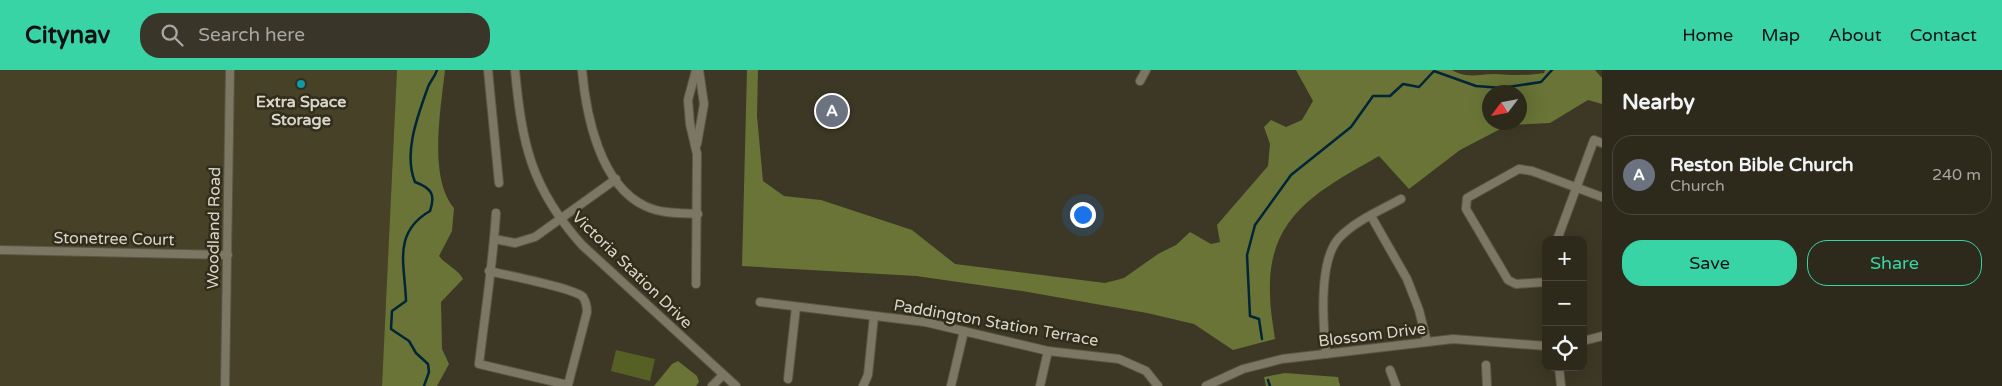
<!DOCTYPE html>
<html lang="en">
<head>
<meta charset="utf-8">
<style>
	:root { --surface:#2d2a1c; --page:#393629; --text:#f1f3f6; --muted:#a7a7a3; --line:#48463b; --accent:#38d4a6 }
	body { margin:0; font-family:"Varela Round",sans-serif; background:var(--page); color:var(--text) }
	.controls { position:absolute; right:15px; bottom:15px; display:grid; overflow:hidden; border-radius:10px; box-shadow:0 5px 20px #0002 }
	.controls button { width:45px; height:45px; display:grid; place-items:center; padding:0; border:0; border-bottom:1px solid var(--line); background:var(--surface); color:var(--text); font:25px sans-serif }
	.compass { position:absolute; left:1482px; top:15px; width:45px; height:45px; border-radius:50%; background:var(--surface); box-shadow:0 5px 20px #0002; rotate:238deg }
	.you { position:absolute; left:1082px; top:144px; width:18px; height:18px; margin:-12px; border:4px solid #fff; border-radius:50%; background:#1a73e8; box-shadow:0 0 0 8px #1a73e833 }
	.badge { display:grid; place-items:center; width:32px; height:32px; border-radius:50%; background:var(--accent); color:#fff; font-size:16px; font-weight:700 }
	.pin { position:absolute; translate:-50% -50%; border:2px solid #fff; box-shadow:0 1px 5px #0006 }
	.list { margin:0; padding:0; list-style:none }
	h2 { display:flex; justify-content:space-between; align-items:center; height:65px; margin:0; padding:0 20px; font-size:21px }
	h2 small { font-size:16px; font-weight:400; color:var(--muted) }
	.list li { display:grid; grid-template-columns:32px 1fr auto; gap:15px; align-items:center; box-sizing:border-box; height:80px; margin:0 10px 10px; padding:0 10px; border:1px solid var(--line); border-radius:20px }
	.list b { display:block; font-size:19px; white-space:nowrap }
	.list p { margin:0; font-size:16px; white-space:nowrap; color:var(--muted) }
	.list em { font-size:16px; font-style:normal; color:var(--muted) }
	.actions { display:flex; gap:10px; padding:15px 20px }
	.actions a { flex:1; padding:11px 0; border:1px solid var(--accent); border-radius:20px; text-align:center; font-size:18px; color:var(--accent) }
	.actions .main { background:var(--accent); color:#111 }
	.icon { flex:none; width:28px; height:28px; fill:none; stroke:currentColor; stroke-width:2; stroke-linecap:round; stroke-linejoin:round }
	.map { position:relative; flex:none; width:1602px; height:316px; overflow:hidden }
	header { display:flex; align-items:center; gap:30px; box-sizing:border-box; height:70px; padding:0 25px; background:var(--accent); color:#111 }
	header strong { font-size:24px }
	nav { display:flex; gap:28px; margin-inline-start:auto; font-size:18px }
	.search { width:350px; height:45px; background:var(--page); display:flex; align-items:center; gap:12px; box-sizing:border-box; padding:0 18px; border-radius:20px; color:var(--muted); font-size:19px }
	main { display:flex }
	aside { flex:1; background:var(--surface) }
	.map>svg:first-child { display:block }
	.built { fill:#474128 }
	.green { fill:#576024 }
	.forest { fill:#697436; fill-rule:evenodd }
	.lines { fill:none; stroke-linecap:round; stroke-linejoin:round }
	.stream { stroke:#022537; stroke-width:2.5 }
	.minor-casing { stroke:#595646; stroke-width:10 }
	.minor { stroke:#7c7763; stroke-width:8 }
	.culture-dot { fill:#0f9aa8; stroke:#312d1b; stroke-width:2 }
	.labels { text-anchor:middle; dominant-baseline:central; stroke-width:5; stroke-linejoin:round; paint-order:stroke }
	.poi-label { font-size:16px; font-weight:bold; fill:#d8d6cb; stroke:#312d1b }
	.street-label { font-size:16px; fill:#d8d6cb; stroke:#312d1b }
</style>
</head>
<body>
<header>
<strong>Citynav</strong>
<div class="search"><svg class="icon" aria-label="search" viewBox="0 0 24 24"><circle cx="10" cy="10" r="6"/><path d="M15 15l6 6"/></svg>Search here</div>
<nav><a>Home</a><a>Map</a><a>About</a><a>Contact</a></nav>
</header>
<main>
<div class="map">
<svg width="1602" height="316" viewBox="0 0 1602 316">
	<rect width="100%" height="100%" fill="#3c3825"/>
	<!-- built -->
	<polygon class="built" points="0,0 397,0 382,316 0,316"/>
	<!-- green -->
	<polygon class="green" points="616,280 655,289 650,311 611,301"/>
	<!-- forest -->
	<g class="forest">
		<path d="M397 0H445C441 37 428 108 454 138L452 161 439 186C446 195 458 199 463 209L441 232 442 279 449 294 437 316H382Z"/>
		<path d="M747 0H758L757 46 763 111 784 126 821 130 912 160 955 194 1105 213 1124 208 1158 184 1176 175 1190 162 1211 174 1220 172 1217 155 1268 96 1270 74 1264 57 1271 50 1286 57 1302 50 1313 31 1296 0H1452C1467 9 1479 4 1494 4 1511 5 1526 6 1544 3L1545 0H1595L1602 8V34L1588 30 1550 53 1508 55 1460 80 1409 119 1379 86C1320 120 1267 145 1270 223 1270 239 1273 254 1275 269L1233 280 1194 254 1147 243 1022 221 916 206 742 196ZM1520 22V52H1490V22Z"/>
		<polygon points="678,291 697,306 699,312 696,316 654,316 672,294"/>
		<polygon points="1285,303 1338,307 1340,316 1266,316 1264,307"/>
	</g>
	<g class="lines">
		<!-- stream -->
		<g class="stream">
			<polyline points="1262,269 1259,249 1250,246 1247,185 1255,155 1291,105 1351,57 1373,26 1390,26 1403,14 1419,17 1434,1 1476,16 1502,18 1541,12 1552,0"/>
			<polyline points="1268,310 1270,316"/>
			<path d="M424 316 429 302 428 294 416 283 409 271 391 259 392 241 406 231C405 195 392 163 430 141 436 124 431 118 415 112 403 83 418 45 428 17 430 11 435 7 437 0"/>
		</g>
		<!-- minor casing -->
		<g class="minor-casing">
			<g id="minor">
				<polyline points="488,0 499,113"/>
				<path d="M515 0C522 74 531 118 582 175L736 316"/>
				<path d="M582 0C586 45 600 115 645 136 662 144 680 143 698 144"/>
				<polyline points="696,0 688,30 690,54 697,84 696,214"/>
				<polyline points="1140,11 1146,0"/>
				<polyline points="697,74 704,34 699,0"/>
				<polyline points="1371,146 1407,209 1419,240 1427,272"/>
				<polyline points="494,169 515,173 535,167 616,109"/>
				<polyline points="1557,170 1594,70 1602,73"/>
				<polyline points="0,180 228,185"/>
				<path d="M489 201C505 205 574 218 583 227 586 232 587 236 587 242L568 315 479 294C485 244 493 193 496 143"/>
				<polyline points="1546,212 1516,214 1508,210 1466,139 1467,128 1519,99 1532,101 1602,127"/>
				<polyline points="760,232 925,252 1048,281 1119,289 1146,301 1158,316"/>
				<polyline points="1583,271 1602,266"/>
				<path d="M1326 284C1323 254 1318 191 1339 168 1355 151 1381 140 1401 129"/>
				<polyline points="1486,295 1487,316"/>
				<polyline points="1559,297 1561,316"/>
				<polyline points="1390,300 1396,316"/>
				<polyline points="788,309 796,237"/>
				<polyline points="225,316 230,0"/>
				<polyline points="712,316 723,305"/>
				<polyline points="863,316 868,305 874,246"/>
				<polyline points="951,316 964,261"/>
				<polyline points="1040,316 1048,281"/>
				<polyline points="1206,316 1243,299 1282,289 1453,269 1546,276"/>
			</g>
		</g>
		<!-- minor -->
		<use href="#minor" class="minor"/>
	</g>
	<!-- markers -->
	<circle class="culture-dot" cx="301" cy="14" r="5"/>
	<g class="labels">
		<!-- poi labels -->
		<g class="poi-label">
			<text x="301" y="32">Extra Space<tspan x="301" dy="18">Storage</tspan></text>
		</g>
		<!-- street labels -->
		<g class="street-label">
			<text transform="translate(214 158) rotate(-89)">Woodland Road</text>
			<text transform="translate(114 169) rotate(1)">Stonetree Court</text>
			<text transform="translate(632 200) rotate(44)">Victoria Station Drive</text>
			<text transform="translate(996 253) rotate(10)">Paddington Station Terrace</text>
			<text transform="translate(1372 265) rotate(-7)">Blossom Drive</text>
		</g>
	</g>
</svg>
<div class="controls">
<button>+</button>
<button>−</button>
<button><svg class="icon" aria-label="locate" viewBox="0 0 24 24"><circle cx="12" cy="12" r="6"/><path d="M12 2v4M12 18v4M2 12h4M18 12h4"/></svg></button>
</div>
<svg class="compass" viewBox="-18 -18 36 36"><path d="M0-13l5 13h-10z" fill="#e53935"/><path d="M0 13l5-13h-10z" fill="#a7a7a3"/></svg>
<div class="you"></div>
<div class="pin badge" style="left:832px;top:41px;background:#6b7280">A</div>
</div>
<aside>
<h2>Nearby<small></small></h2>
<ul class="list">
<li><span class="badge" style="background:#6b7280">A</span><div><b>Reston Bible Church</b><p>Church</p></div><em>240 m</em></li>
</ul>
<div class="actions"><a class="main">Save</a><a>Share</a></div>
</aside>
</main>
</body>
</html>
